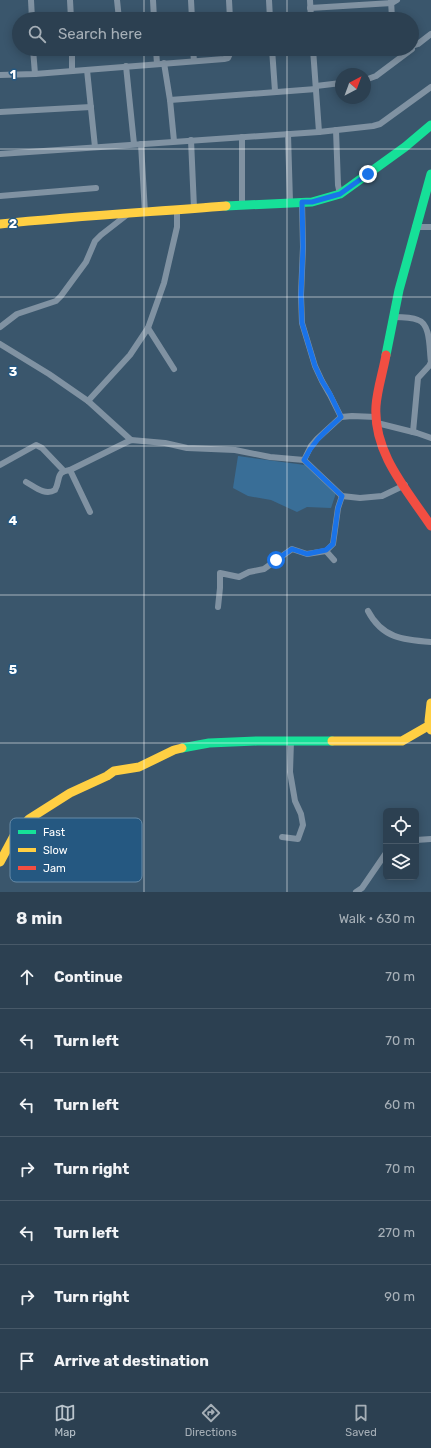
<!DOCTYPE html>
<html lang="en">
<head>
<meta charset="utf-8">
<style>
	:root { --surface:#2c4051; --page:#344758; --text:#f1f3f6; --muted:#a6afb7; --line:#485968; --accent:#bac4cc }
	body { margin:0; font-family:Rubik,sans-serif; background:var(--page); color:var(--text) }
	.controls { position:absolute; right:12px; bottom:12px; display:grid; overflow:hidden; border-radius:6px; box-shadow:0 2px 10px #0003 }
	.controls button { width:36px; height:36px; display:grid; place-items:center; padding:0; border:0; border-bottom:1px solid var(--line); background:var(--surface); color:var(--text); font:20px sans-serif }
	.compass { position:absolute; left:335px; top:68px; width:36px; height:36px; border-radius:50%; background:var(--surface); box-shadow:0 2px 10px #0003; rotate:41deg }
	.stop { position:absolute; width:12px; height:12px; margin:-9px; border:3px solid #1a73e8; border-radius:50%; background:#fff }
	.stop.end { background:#1a73e8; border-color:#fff; box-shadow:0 1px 4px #0008 }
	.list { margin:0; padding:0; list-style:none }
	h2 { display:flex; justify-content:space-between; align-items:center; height:52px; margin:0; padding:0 16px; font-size:17px }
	h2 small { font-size:13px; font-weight:400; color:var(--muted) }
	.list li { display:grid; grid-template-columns:26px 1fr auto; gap:12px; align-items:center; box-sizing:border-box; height:64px; padding:0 16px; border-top:1px solid var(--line) }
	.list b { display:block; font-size:15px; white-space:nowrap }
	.list em { font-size:13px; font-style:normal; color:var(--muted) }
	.icon { flex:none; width:22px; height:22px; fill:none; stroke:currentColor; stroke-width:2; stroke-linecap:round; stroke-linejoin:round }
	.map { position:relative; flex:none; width:431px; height:892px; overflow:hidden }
	.search { position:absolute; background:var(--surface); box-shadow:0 2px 10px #0003; left:12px; right:12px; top:12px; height:44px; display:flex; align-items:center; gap:10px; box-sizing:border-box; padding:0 14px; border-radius:22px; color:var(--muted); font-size:15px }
	.sheet { height:500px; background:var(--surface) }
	nav { display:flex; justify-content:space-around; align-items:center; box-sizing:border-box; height:56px; border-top:1px solid var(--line); background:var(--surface); font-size:11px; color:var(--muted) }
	nav a { display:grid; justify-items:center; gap:2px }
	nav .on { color:var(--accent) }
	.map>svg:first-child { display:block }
	.green { fill:#396e97 }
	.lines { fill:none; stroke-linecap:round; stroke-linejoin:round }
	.street { stroke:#8092a2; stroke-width:6 }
	.fast { stroke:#16e098; stroke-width:9 }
	.slow { stroke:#ffcf43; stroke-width:9 }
	.jam { stroke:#f24e42; stroke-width:9 }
	.route { stroke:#1a73e8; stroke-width:5 }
	.grid { fill:none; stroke:#fff; stroke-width:1; stroke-opacity:0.55 }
	.key { fill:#255881; stroke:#668aa7; stroke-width:1 }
	.key-label { font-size:11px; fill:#fff }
	.grid-label { font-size:13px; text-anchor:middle; font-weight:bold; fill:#fff; stroke:#255881; stroke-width:3; stroke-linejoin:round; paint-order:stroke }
</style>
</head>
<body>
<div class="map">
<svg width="431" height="892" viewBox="0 0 431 892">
	<rect width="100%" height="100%" fill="#3a566c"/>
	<!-- green -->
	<polygon class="green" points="238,456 305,465 336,493 331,508 307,507 297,512 271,500 248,496 233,488"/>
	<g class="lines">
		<!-- street -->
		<g class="street">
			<polyline points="31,0 32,19"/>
			<polyline points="70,0 71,19"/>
			<polyline points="117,0 119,19"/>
			<polyline points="153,0 154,19"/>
			<polyline points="191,0 192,19"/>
			<polyline points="229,0 230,19"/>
			<polyline points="269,0 270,19"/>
			<polyline points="310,0 311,19"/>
			<polyline points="391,0 392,19"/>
			<polyline points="310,8 392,3 397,0"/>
			<polyline points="412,46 418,44 431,34"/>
			<polyline points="33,49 35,74"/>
			<polyline points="72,49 72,71"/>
			<polyline points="156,49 157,64"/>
			<polyline points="193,49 194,61"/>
			<polyline points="272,49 275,91"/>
			<polyline points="313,49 319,132"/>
			<polyline points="164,63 170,100 174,141"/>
			<polyline points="126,66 134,144"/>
			<polyline points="87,70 95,147"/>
			<polyline points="0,75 35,74 224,59 228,58 232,49"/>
			<polyline points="365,80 376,76 412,49"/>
			<polyline points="316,86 341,83"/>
			<polyline points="170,100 316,89"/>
			<polyline points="0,112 91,107"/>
			<polyline points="336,130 338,185 340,194"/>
			<polyline points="288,134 290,202"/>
			<polyline points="191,140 194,208"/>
			<polyline points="141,144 145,213"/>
			<polyline points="0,154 319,132 373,126 380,124 431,87"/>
			<polyline points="0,196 96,188"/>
			<polyline points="302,202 303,247 301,295 302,323 315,366 322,381 330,395 341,417"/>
			<polyline points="242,204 242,137"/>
			<polyline points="415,227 431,227"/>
			<path d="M394 317C401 317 411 317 418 320 431 324 429 349 431 362L429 366 418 378 413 432"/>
			<polyline points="0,327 17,314 56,301 61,296 86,262 95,241 101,235 128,214"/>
			<polyline points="148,328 174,369"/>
			<polyline points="0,344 49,374 88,401 131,440"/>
			<polyline points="88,401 130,355 148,328 164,283 177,227 177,210"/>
			<polyline points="377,423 417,433 431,438"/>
			<polyline points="304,460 311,446 317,439 341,417 352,416 376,417"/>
			<polyline points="0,465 36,445 42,448 64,471"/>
			<polyline points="70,470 90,512"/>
			<path d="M26 482C35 487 45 496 55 490 61 479 55 472 70 470L131 440 165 443 187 448 235 450 270 457 304 460 342 496 360 498 382 496 405 485"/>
			<polyline points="326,551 334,560"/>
			<polyline points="218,607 220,588 220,573 239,577 249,572 264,569 292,549 307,554 326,551 333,544 338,508 342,496"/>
			<path d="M368 611C382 638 403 640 431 642"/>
			<polyline points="282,837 298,839 303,825 301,814 295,801 290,772 291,741"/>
			<polyline points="416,840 431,839"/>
			<polyline points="356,892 362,888 386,853"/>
		</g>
		<!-- fast -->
		<g class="fast">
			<polyline points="226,206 312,202 340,194 405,147 431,125"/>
			<polyline points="386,355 399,290 431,174"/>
			<polyline points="182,748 209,743 257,741 332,741"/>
		</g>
		<!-- slow -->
		<g class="slow">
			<path d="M0 224C75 216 151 212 226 206"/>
			<polyline points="431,703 429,721 431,730"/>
			<polyline points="332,741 402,741 430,725"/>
			<polyline points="0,862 14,836 29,819 70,793 107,776 114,771 139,767 174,750 182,748"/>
		</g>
		<!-- jam -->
		<path class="jam" d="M386 355C383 372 377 390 376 406 373 453 407 490 431 526"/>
	</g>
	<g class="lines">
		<!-- route -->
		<path class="route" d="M276 560 292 549 307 554 326 550 333 544 338 508 342 496 304 460C314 440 325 432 341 417L330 394 322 381 315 366 302 323 301 295 303 247 302 202H312L340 194 368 174"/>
	</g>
	<!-- grid -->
	<path class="grid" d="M144 0V19M287 0V19M144 49V892M287 49V892M0 149H431M0 297H431M0 446H431M0 595H431M0 743H431"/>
	<!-- legend -->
	<rect x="10" y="818" width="132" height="64" rx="6" class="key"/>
	<rect x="18" y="830" width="18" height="4" fill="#16e098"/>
	<rect x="18" y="848" width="18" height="4" fill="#ffcf43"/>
	<rect x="18" y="866" width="18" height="4" fill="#f24e42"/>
	<g class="key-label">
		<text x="43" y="836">Fast</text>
		<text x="43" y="854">Slow</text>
		<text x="43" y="872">Jam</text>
	</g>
	<g class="grid-label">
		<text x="13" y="79">1</text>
		<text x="13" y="228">2</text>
		<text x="13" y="376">3</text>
		<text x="13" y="525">4</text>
		<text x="13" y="674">5</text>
	</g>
</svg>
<div class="controls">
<button><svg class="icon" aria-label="locate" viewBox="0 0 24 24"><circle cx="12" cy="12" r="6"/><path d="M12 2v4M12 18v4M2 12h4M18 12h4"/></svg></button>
<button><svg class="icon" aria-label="layers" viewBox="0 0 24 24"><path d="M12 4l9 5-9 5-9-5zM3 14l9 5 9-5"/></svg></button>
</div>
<svg class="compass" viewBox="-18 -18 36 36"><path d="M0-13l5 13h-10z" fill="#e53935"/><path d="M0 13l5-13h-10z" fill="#a6afb7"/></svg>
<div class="stop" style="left:276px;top:560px"></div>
<div class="stop end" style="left:368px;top:174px"></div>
<div class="search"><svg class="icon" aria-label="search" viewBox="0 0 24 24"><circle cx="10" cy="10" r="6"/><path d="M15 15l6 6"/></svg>Search here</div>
</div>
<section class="sheet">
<h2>8 min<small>Walk · 630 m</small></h2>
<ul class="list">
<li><svg class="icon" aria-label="ahead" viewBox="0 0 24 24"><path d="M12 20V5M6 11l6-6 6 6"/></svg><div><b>Continue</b></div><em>70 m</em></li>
<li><svg class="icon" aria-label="left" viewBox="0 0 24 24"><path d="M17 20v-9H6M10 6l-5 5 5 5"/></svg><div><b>Turn left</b></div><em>70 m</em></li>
<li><svg class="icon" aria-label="left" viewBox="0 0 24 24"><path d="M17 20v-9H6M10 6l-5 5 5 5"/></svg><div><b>Turn left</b></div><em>60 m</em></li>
<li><svg class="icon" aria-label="right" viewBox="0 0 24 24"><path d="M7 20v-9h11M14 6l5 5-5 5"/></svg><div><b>Turn right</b></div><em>70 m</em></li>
<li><svg class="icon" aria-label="left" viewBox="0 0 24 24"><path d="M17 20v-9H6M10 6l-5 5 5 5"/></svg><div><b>Turn left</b></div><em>270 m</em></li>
<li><svg class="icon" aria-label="right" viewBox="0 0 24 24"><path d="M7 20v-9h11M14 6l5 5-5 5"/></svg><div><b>Turn right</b></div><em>90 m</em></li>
<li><svg class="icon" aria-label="arrive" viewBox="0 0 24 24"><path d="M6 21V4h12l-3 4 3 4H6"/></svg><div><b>Arrive at destination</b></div></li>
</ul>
</section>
<nav>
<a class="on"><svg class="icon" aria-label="map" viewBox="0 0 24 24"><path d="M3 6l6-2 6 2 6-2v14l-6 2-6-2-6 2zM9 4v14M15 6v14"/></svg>Map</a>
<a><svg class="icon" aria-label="directions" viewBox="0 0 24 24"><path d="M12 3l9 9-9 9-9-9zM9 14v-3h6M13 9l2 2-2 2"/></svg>Directions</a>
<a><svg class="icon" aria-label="saved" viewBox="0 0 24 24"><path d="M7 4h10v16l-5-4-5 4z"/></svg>Saved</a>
</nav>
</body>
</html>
